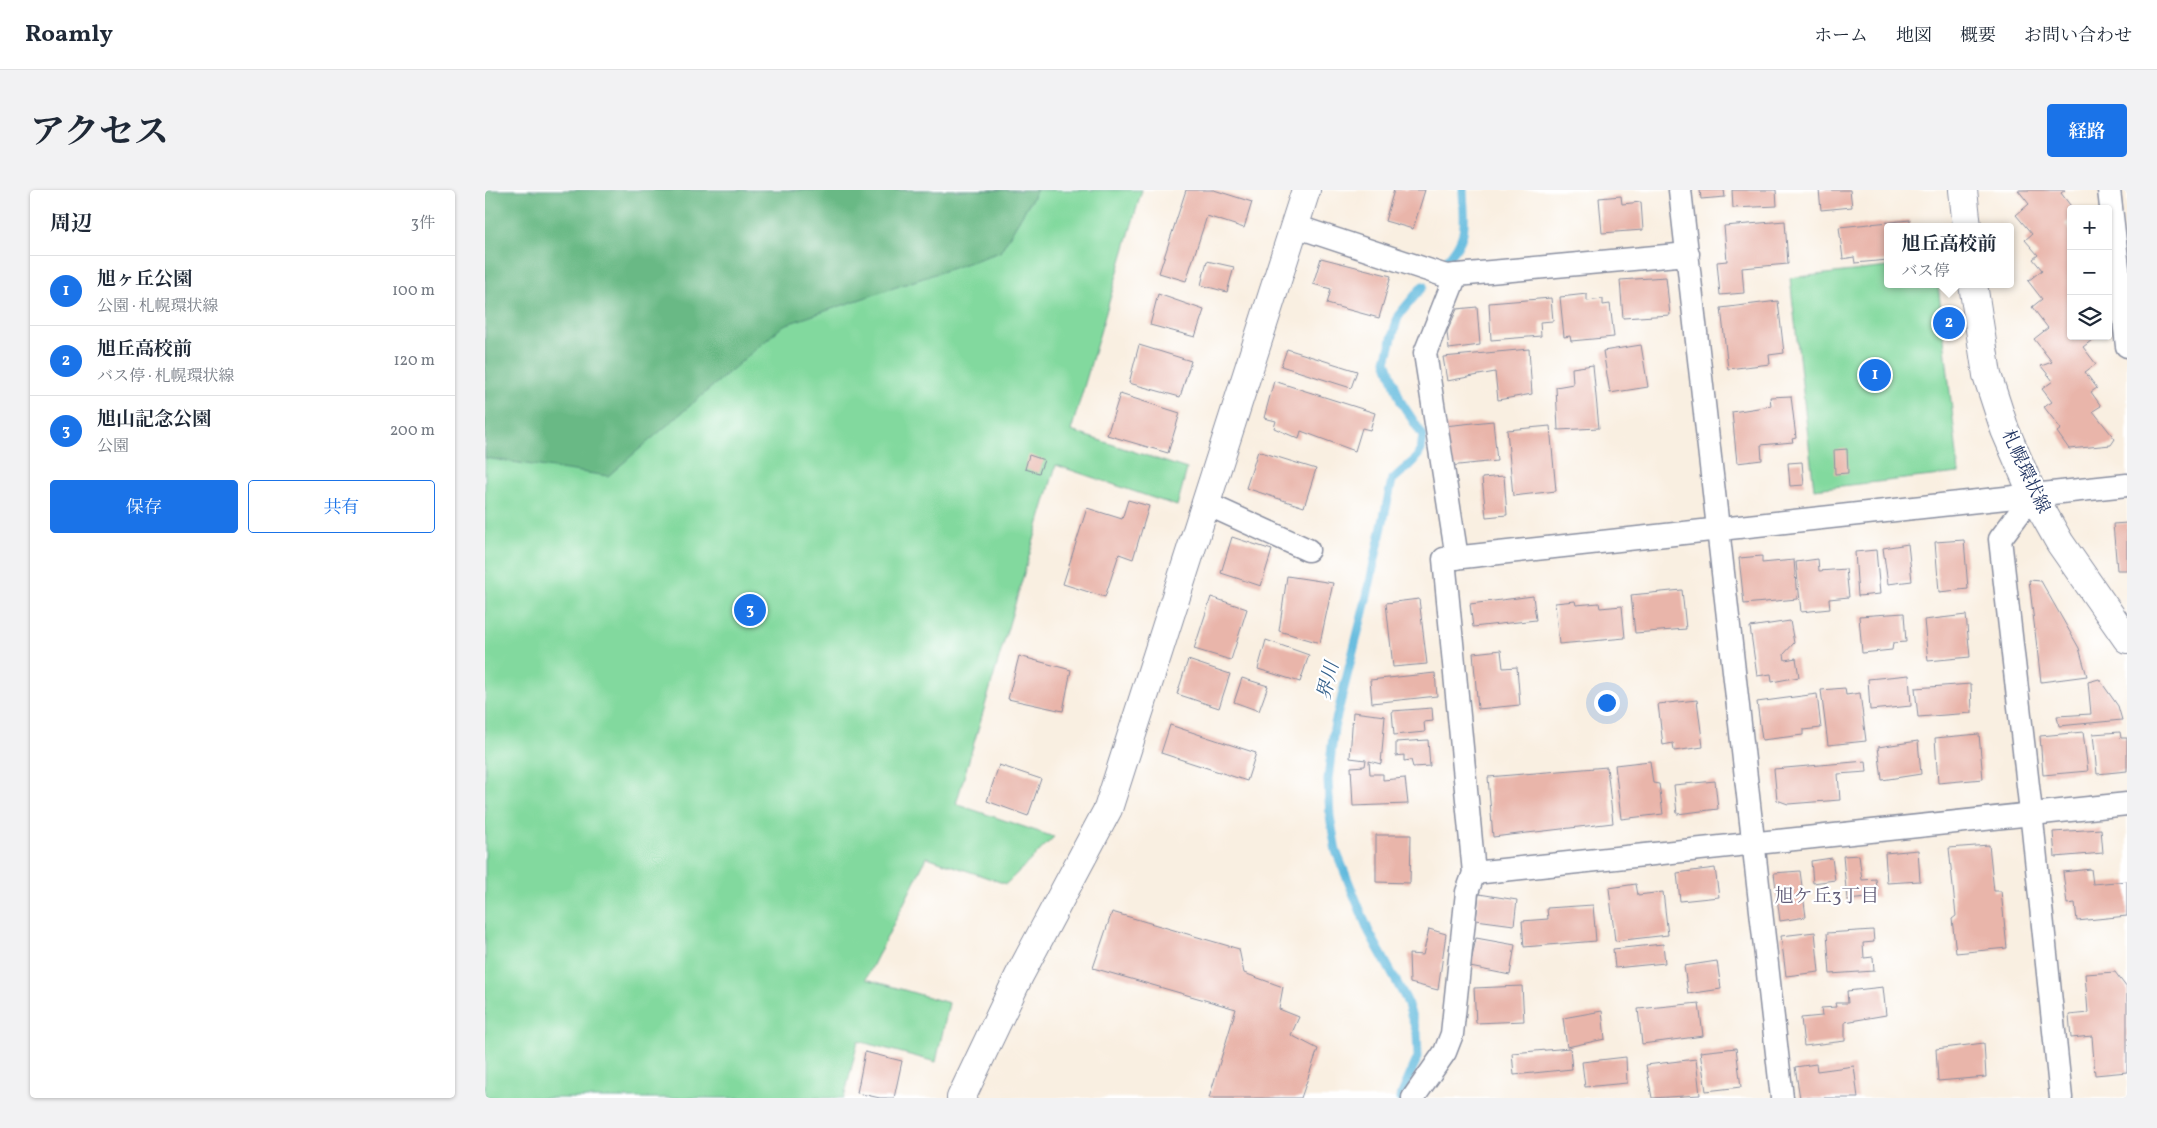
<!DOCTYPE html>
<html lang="ja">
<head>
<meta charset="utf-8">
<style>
	:root { --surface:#fff; --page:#f2f2f3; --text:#1f2937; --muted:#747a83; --line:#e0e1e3; --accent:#1a73e8 }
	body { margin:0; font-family:Vollkorn,"Noto Serif JP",serif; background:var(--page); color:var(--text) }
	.controls { position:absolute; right:15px; top:15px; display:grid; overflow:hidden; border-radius:5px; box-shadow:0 1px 4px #0004 }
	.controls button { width:45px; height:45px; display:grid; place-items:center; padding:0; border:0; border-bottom:1px solid var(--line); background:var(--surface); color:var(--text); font:25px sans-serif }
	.you { position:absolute; left:1121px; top:512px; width:18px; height:18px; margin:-12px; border:4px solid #fff; border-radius:50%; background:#1a73e8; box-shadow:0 0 0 8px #1a73e833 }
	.badge { display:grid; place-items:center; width:32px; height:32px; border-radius:50%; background:var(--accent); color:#fff; font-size:16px; font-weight:700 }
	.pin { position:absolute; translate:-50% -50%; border:2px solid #fff; box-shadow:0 1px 5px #0006 }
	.popup { position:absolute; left:1399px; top:33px; width:130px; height:65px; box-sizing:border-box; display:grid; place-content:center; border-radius:5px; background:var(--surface); filter:drop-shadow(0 1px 4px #0005); font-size:16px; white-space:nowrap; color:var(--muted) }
	.popup b { font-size:19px; color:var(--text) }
	.popup::after { content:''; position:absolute; left:50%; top:100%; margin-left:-10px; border:10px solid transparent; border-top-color:var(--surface) }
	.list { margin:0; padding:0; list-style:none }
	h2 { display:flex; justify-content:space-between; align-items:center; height:65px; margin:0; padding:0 20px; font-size:21px }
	h2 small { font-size:16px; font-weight:400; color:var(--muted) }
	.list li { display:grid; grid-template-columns:32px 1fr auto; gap:15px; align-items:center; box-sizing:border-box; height:70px; padding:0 20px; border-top:1px solid var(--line) }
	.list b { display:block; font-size:19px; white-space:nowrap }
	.list p { margin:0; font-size:16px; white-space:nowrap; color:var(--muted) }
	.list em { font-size:16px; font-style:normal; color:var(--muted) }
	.actions { display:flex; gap:10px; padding:15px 20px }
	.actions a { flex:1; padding:11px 0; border:1px solid var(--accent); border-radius:5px; text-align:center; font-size:18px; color:var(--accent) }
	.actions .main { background:var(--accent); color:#fff }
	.icon { flex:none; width:28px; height:28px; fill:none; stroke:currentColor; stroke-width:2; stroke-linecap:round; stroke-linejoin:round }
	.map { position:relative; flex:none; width:1642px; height:908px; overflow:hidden; border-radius:5px }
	header { display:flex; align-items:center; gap:30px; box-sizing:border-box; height:70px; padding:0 25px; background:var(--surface); border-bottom:1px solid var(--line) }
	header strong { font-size:24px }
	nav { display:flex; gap:28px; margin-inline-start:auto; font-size:18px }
	.intro { display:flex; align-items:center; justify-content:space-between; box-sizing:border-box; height:120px; padding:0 30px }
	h1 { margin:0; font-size:35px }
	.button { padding:12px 22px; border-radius:5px; background:var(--accent); color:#fff; font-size:18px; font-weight:700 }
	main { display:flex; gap:30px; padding:0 30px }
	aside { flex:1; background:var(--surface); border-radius:5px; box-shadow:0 1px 4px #0004 }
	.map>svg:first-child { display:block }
	.green { fill:#82d99e; stroke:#4e847e }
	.forest { fill:#69b985; stroke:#427472 }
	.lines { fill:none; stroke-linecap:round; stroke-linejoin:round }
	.stream { stroke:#60b9dd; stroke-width:9 }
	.building { fill:#e9b5aa }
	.street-casing { stroke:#8a8fa0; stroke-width:25 }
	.secondary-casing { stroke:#8a8fa0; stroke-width:30 }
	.primary-casing { stroke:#8a8fa0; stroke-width:30 }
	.street { stroke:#fff; stroke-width:22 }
	.secondary { stroke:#fff; stroke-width:28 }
	.primary { stroke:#fff; stroke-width:28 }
	.labels { text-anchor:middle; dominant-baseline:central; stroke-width:4.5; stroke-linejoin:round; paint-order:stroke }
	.street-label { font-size:18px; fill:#1b2f5e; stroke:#fff }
	.water-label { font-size:19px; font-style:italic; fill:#335f8a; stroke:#fff }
	.neighbourhood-label { font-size:19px; fill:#635e79; stroke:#fff }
</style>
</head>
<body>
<header>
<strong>Roamly</strong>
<nav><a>ホーム</a><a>地図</a><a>概要</a><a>お問い合わせ</a></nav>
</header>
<div class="intro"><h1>アクセス</h1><a class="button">経路</a></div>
<main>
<aside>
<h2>周辺<small>3件</small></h2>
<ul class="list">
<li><span class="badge">1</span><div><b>旭ヶ丘公園</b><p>公園 · 札幌環状線</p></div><em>100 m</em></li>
<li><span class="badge">2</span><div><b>旭丘高校前</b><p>バス停 · 札幌環状線</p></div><em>120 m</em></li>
<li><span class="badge">3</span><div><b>旭山記念公園</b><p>公園</p></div><em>200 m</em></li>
</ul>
<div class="actions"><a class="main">保存</a><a>共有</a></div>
</aside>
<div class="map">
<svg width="1642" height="908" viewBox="0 0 1642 908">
	<rect width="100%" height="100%" fill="#fff"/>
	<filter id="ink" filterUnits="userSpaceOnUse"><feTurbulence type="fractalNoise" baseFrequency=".02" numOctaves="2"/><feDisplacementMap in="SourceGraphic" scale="10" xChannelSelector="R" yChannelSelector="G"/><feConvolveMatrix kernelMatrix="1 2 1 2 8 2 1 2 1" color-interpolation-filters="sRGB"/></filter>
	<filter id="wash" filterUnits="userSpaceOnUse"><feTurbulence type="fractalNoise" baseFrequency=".0096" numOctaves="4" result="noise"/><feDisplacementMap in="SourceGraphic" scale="20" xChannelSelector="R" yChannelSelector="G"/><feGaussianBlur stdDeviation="1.12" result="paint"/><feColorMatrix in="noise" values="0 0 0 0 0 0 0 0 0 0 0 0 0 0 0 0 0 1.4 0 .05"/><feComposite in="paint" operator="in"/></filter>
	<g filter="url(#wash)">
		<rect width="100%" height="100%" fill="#f9efe1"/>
		<!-- green -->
		<g class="green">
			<polygon points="171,0 657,0 586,241 702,279 692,316 571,275 471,614 569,647 521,694 442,667 381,789 464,813 451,872 373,851 359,908 0,908 0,30"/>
			<polygon points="1403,77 1403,94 1453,94 1474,283 1329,299 1305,88"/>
		</g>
		<!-- forest -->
		<polygon class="forest" points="0,0 552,0 515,62 299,135 123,286 0,268"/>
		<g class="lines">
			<!-- stream -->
			<g class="stream">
				<path d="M961 71C985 46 979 32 978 0"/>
				<polyline points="915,908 933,867 932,843 921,809 884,742 851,661 845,626 843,590 849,538 882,406 907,290 930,270 936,260 938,246 916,212 901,171 913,126 938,96"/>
			</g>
		</g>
		<g id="blocks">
			<!-- building -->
			<g class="building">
				<polygon points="701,0 729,0 767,12 759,38 722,26 701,91 674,83"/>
				<polygon points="909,0 940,0 928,39 900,31"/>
				<polygon points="1215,0 1239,0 1240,7 1216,9"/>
				<polygon points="1247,0 1291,0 1292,16 1248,18"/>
				<polygon points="1334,0 1365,0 1367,17 1336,20"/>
				<polygon points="1533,0 1580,0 1576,3 1588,19 1586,29 1580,34 1586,42 1586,146 1611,147 1598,157 1611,174 1600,182 1612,198 1606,202 1616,216 1608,221 1630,249 1626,255 1584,259 1572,242 1576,239 1559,217 1567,212 1557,199 1568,191 1556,176 1567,172 1549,149 1563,138 1547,117 1557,109 1543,91 1557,80 1548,69 1553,65 1540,50 1547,44 1531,25 1544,14"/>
				<polygon points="1136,6 1137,14 1156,12 1158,40 1117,43 1114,8"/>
				<polygon points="1425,30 1425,37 1403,37 1403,70 1370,73 1369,67 1358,69 1354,37"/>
				<polygon points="1300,31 1303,74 1257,78 1259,103 1235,105 1232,72 1242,71 1239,36"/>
				<polygon points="836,68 906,86 894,128 842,114 846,99 828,94"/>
				<polygon points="722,71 749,77 742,102 716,95"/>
				<polygon points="1181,87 1185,125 1138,128 1135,90"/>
				<polygon points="673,104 719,120 710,147 665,135"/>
				<polygon points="1102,104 1102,111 1118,109 1118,115 1125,114 1129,147 1086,151 1085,146 1079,147 1075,107"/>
				<polygon points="1066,108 1068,131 1055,132 1056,146 1006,150 1004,113"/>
				<polygon points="1293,111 1299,163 1284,165 1285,174 1243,179 1236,118"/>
				<polygon points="992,117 995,155 964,159 962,142 972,119"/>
				<polygon points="654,155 706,171 695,207 644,193"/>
				<polygon points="1156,155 1163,197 1125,203 1118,161"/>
				<polygon points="802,159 872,181 866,198 796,176"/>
				<polygon points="1044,159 1047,204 1013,210 1010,182 962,191 958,167"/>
				<polygon points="1108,175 1114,238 1073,240 1071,197 1088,194 1087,178"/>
				<polygon points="789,191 890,223 885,240 877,238 870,261 816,241 814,249 789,238 791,231 779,228"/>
				<polygon points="635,204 695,223 683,263 622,245"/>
				<polygon points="1306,206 1311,248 1307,249 1308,252 1276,255 1277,270 1252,273 1247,222 1286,216 1285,207"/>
				<polygon points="1008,231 1012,271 964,276 959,236"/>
				<polygon points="1065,236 1071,301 1028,306 1022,240"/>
				<polygon points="1362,259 1363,283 1350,284 1349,260"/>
				<polygon points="773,261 831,279 819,317 761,298"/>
				<polygon points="544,265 559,270 554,283 540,279"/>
				<polygon points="1317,272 1319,295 1305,296 1303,273"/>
				<polygon points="1019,286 1022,325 1001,327 997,288"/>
				<polygon points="643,310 664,316 648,369 634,364 620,407 578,394 602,318 637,329"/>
				<polygon points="1642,333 1642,380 1632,380 1628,334"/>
				<polygon points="747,347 787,360 776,396 736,383"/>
				<polygon points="1479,350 1483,399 1454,402 1450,352"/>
				<polygon points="1423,354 1427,391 1403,394 1398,358"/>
				<polygon points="1391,360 1395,404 1373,406 1370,362"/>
				<polygon points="1277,366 1277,373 1309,370 1312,409 1259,414 1254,368"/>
				<polygon points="1333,369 1334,381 1361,379 1364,407 1344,409 1345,419 1316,422 1311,372"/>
				<polygon points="802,386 848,393 835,453 794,441"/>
				<polygon points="1544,390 1556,391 1594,458 1602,486 1556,492"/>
				<polygon points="1197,400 1201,439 1150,443 1146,405"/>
				<polygon points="1048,406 1051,430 988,437 985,414"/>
				<polygon points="726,407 762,419 746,470 709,459"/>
				<polygon points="934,409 942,474 908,477 901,413"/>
				<polygon points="1090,411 1091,415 1114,413 1115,418 1137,416 1140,448 1074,454 1070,413"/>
				<polygon points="1419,423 1421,452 1408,453 1407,460 1377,463 1374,426"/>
				<polygon points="1481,425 1485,467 1443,471 1439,430"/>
				<polygon points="1305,431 1309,453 1299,464 1300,470 1311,468 1314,487 1287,492 1286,484 1272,486 1265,437"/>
				<polygon points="781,450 824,465 815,492 773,479"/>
				<polygon points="1016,460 1018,478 1032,477 1035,515 993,519 988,463"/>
				<polygon points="534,466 586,480 578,521 523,509"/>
				<polygon points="703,470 745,484 734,518 692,504"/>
				<polygon points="950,483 952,506 887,513 885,490"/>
				<polygon points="1424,485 1426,516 1385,520 1383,489"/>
				<polygon points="757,488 783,496 774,521 749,512"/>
				<polygon points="1614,489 1633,516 1637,530 1574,536 1572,526 1606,524 1603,492"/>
				<polygon points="1486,494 1487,523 1433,527 1430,498"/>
				<polygon points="1360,498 1361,505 1375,503 1381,551 1343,555 1336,500"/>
				<polygon points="1332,504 1336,538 1318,540 1318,545 1277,550 1272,512"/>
				<polygon points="1212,510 1218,557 1189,561 1188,553 1178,555 1173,514"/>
				<polygon points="947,518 948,531 939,532 940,542 909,545 907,521"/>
				<polygon points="868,522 900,526 896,574 884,571 885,584 898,584 898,590 920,588 923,614 868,616 866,577 880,576 881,570 865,568"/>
				<polygon points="685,535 771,563 762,591 676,563"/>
				<polygon points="1598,542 1603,581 1558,585 1555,546"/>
				<polygon points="1635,542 1636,548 1642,548 1642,581 1612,584 1608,544"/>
				<polygon points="1494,544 1498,589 1453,593 1450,548"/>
				<polygon points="943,550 945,576 928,577 926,570 919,571 919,565 911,566 911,552"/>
				<polygon points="1433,551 1436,584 1397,590 1393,557"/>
				<polygon points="1165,571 1168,593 1174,594 1178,624 1136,629 1130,575"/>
				<polygon points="1381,571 1382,582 1353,584 1355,610 1303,614 1292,610 1289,579"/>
				<polygon points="514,575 556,589 543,626 502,611"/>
				<polygon points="1122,577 1128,633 1008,647 1003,587"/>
				<polygon points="1230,591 1233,619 1192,624 1189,595"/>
				<polygon points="1616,639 1618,663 1570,667 1568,642"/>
				<polygon points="891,645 926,645 925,693 891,692"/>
				<polygon points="1504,655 1509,701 1516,701 1522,758 1471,763 1467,729 1471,726 1464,658"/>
				<polygon points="1433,660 1435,691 1402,693 1400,663"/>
				<polygon points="1374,665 1377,690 1391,689 1393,707 1362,710 1358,666"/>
				<polygon points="1347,668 1350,690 1328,693 1326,671"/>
				<polygon points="1230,678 1234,707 1195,711 1192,683"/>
				<polygon points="1606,679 1608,694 1642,691 1642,726 1592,731 1590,713 1582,714 1578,682"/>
				<polygon points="1315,681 1321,727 1295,731 1289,683"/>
				<polygon points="1151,694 1153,705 1178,702 1183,745 1130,751 1124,698"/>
				<polygon points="994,704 1032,710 1029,735 991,730"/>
				<polygon points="1108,715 1111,751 1039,757 1037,731 1063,729 1062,718"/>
				<polygon points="627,722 754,759 759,783 798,797 794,819 814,827 806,845 833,859 816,908 724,908 751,819 608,778"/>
				<polygon points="944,739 961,744 953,800 925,793 924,764 938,765"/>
				<polygon points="1388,740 1389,752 1378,753 1379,768 1388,767 1389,781 1345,784 1342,743"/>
				<polygon points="1330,742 1334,782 1301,786 1296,746"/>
				<polygon points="991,748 1030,755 1025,785 985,777"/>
				<polygon points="1178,754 1180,773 1130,778 1128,759"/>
				<polygon points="1232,771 1236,799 1203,804 1199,776"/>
				<polygon points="1630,782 1642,798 1642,882 1610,885 1607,846 1586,848 1584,825 1603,823 1600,784"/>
				<polygon points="1037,796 1039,831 991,833 989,798"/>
				<polygon points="1398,797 1401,825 1360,832 1360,851 1319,856 1316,828 1337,826 1336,818 1351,817 1350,813 1363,813 1362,801"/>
				<polygon points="1214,813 1218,846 1157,854 1153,819"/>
				<polygon points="1117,821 1120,849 1082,857 1078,828"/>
				<polygon points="1499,853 1501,887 1453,891 1451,859"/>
				<polygon points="1085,858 1087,879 1029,885 1027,863"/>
				<polygon points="1251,858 1256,897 1221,901 1215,862"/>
				<polygon points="380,862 417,871 409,908 395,908 372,903"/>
				<polygon points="1141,867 1142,893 1100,897 1097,872"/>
				<polygon points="1211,869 1215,905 1167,908 1161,875"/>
				<polygon points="1331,874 1332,881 1369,876 1373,908 1315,908 1310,877"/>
			</g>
		</g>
	</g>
	<g filter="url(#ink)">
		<use href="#blocks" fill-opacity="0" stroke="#8a8fa0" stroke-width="1"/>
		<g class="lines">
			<!-- street casing -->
			<g class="street-casing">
				<g id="street">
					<polyline points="1195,0 1297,908"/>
					<polyline points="1624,0 1642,156"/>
					<polyline points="810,36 961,86 1203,64"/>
					<polyline points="971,85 940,163 972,368"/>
					<polyline points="1548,305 959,369 989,683 1642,614"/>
					<polyline points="722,314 823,360"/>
					<polyline points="928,908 960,862 967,844 982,702 989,683"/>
					<polyline points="1576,908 1548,640 1515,349 1548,305 1642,295"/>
				</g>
			</g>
			<!-- secondary casing -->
			<g class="secondary-casing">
				<polyline id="secondary" points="476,908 534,786 623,619 821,0"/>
			</g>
			<!-- primary casing -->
			<g class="primary-casing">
				<g id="primary">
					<polyline points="1478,0 1482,37"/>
					<polyline points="1488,94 1502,185 1520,240 1548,305 1575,353 1642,449"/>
				</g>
			</g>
			<!-- street -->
			<use href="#street" class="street"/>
			<!-- secondary -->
			<use href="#secondary" class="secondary"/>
			<!-- primary -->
			<use href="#primary" class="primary"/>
		</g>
	</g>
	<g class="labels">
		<!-- street labels -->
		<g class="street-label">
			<text transform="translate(1540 282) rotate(65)">札幌環状線</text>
		</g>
		<!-- water labels -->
		<g class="water-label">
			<text transform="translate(844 491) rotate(-76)">界川</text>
		</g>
		<!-- neighbourhood labels -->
		<g class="neighbourhood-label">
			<text x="1342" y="707">旭ケ丘3丁目</text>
		</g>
	</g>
</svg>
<div class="controls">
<button>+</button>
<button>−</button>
<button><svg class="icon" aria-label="layers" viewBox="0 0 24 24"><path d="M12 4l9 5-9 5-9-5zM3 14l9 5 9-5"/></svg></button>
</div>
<div class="you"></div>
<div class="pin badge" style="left:1390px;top:185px">1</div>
<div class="pin badge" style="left:1464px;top:133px">2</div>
<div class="popup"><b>旭丘高校前</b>バス停</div>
<div class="pin badge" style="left:265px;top:420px">3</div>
</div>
</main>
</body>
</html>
